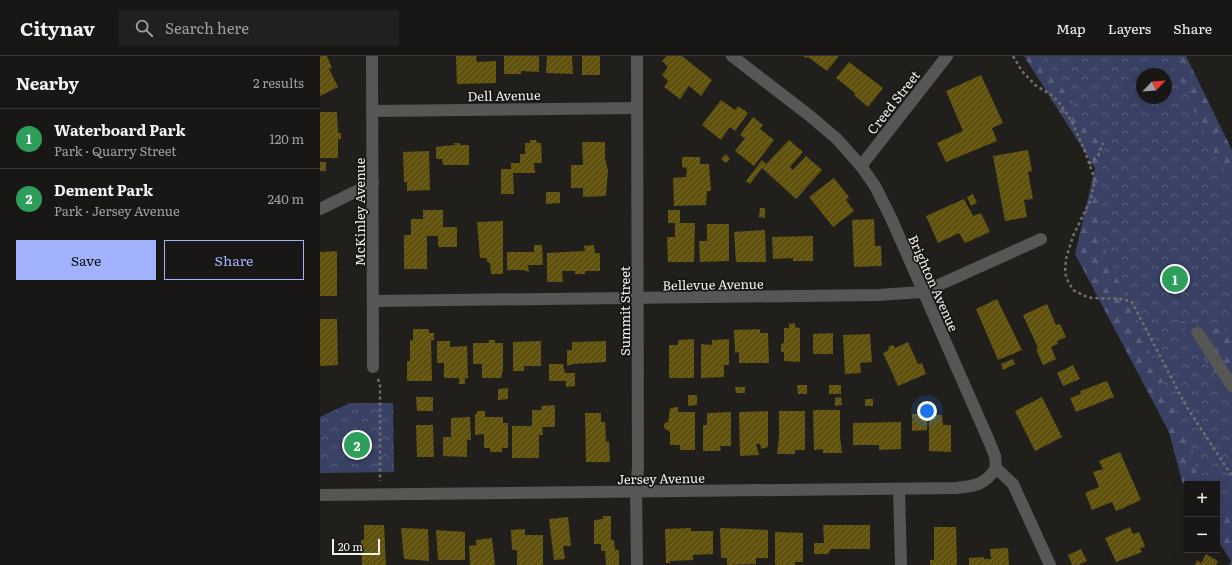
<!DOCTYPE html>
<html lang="en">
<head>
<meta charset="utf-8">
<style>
	:root { --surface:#181715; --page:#21201e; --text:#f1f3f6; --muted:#9f9fa0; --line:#363634; --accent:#a2b2fd }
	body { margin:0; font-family:Literata,serif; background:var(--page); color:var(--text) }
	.controls { position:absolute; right:12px; bottom:12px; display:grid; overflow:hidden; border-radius:0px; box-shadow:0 4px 16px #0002 }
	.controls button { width:36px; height:36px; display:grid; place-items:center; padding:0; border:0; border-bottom:1px solid var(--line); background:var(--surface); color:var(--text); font:20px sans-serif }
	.compass { position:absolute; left:816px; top:12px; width:36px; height:36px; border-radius:50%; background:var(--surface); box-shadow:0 4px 16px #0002; rotate:65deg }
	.scale { position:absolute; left:12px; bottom:10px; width:48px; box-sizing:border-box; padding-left:4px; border:2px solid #f1f0ee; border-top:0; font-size:11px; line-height:14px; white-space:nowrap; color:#f1f0ee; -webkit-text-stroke:3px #171613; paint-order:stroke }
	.you { position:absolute; left:607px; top:355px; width:14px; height:14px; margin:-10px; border:3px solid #fff; border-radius:50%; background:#1a73e8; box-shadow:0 0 0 6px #1a73e833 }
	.badge { display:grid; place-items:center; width:26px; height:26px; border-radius:50%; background:var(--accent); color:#fff; font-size:13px; font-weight:700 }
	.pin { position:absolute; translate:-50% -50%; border:2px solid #fff; box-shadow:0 1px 4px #0006 }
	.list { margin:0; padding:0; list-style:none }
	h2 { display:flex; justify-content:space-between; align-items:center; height:52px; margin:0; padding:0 16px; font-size:17px }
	h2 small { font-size:13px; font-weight:400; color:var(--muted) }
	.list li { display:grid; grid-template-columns:26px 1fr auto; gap:12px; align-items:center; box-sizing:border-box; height:60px; padding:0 16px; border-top:1px solid var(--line) }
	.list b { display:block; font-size:15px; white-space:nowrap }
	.list p { margin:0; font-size:13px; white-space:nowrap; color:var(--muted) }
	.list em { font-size:13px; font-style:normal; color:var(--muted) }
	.actions { display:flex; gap:8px; padding:12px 16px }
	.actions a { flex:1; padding:9px 0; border:1px solid var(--accent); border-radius:0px; text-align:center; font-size:14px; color:var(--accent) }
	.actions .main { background:var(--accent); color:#111 }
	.icon { flex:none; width:22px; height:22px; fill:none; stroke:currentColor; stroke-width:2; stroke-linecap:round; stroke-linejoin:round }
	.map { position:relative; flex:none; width:912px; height:509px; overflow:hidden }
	header { display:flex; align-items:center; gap:24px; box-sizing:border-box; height:56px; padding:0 20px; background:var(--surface); border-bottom:1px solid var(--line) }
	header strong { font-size:19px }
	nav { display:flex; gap:22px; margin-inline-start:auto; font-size:14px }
	.search { width:280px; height:36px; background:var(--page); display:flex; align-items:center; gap:10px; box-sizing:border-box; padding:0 14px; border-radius:0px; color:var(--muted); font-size:15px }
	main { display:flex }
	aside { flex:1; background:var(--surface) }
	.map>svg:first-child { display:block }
	.forest { fill:url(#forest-firs); fill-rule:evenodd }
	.park { fill:url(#park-crowns); fill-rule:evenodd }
	.building { fill:url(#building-hatch) }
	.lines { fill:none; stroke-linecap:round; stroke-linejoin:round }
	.path { stroke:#706f6c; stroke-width:2.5; stroke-dasharray:3 3; stroke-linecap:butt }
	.street { stroke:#565654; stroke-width:12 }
	.labels { text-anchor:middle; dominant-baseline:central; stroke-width:3.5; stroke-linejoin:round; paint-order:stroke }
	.street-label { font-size:13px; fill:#f1f0ee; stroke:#171613 }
</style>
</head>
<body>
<header>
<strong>Citynav</strong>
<div class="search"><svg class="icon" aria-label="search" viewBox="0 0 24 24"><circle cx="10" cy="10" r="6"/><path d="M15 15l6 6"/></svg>Search here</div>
<nav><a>Map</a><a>Layers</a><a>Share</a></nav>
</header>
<main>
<aside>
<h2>Nearby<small>2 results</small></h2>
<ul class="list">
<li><span class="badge" style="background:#2e9e5b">1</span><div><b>Waterboard Park</b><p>Park · Quarry Street</p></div><em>120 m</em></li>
<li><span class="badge" style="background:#2e9e5b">2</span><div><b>Dement Park</b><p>Park · Jersey Avenue</p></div><em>240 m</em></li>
</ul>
<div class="actions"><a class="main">Save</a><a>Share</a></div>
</aside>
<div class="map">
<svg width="912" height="509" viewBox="0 0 912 509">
	<defs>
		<pattern id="forest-firs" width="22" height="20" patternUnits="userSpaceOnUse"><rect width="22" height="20" fill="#394165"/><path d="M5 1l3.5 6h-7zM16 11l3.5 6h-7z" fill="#565d7b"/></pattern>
		<pattern id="park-crowns" width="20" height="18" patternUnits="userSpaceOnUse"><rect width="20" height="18" fill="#394165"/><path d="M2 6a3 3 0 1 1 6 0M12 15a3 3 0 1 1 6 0" fill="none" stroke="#565d7b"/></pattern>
		<pattern id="building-hatch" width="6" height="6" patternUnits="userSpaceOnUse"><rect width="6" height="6" fill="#60510c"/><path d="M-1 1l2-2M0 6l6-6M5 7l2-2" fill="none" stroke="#776a30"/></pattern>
	</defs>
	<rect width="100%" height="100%" fill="#201f1c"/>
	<!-- forest -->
	<path class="forest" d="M704 0H866L912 94V509H909L911 505 897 483V428H867V433L862 425 849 376 755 198 775 112ZM822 18H846V42H822Z"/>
	<!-- park -->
	<g class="park">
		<path d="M722 0H849L898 105 912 124V275L860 265 912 346V453L897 440V428H881L878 425 872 392 783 190 778 156 784 94ZM822 18H846V42H822Z"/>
		<polygon points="30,347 73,347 74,416 0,417 0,361"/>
	</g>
	<!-- building -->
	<g class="building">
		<polygon points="0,0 7,0 12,12 9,13 18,31 0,40"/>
		<polygon points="136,0 156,0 157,6 176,5 176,27 137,28"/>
		<polygon points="184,0 219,0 219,16 201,15 201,18 184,18"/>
		<polygon points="227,0 252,0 253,18 226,17"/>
		<rect x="262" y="0" width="18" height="19"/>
		<polygon points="347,0 362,0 392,24 381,40 369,30 360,43 344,31 348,25 342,19 348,11 342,5"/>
		<polygon points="483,0 519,0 507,15 488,1 486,2"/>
		<polygon points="529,6 563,32 548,51 534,39 535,37 516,22"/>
		<polygon points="661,19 683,67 672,72 677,85 626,106 617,87 643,75 626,35"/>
		<polygon points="401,44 415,54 418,50 428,57 415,75 410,71 401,84 382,69"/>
		<polygon points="0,56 17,56 18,77 21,77 21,83 18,83 18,102 0,102"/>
		<polygon points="433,61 443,69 440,73 454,84 434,110 415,95 425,82 420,79"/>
		<polygon points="210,84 216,84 217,87 221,87 222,107 214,107 215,117 193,117 194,138 181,138 181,113 191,113 191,107 200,107 200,98 205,98 205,87 210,87"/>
		<polygon points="469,84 483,96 470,111 473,114 486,100 502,114 476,143 442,112 430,128 426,125 442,104 446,108"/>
		<polygon points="262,86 285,86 285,102 288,114 286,140 263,141 263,132 251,132 251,109 263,109"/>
		<polygon points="134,87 140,87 140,89 149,89 149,109 123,109 122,103 116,103 116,91 123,90 135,89"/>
		<polygon points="708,94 712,115 708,116 713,143 704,144 707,161 685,165 673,100"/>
		<polygon points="109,95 110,134 87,135 87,126 84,126 83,96"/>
		<polygon points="406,98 410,103 406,107 401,103"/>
		<polygon points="362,101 380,101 380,108 389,108 391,135 387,135 386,149 354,150 353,122 366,121 367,112 362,111"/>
		<rect x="0" y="106" width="6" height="9"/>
		<polygon points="514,122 529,141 526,144 534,155 513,171 489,141"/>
		<polygon points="226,136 240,136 240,147 226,148"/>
		<polygon points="653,138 657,147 651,150 647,141"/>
		<polygon points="644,143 653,160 661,157 670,176 645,187 639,177 618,187 606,160"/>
		<polygon points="440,152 445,152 445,162 439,161"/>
		<polygon points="103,154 123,154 123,171 137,171 137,191 118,191 118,180 107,180 107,213 84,213 84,179 91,179 91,163 103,163"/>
		<polygon points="348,154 360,154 360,167 375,167 374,206 348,206 347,181 355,181 355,167 348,167"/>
		<polygon points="554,163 555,190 561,190 562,210 534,211 532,164"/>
		<polygon points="183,165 183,218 171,218 170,207 168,207 166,202 160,202 157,166"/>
		<polygon points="387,168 409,168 409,205 380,206 379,185 387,185"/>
		<polygon points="445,174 446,206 416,206 414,176"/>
		<polygon points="493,180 493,205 473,205 473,202 453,203 452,181"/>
		<polygon points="214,189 222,189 223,209 208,209 209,216 203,214 187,214 187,196 214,196"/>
		<polygon points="274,189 275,197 280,197 280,215 265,215 265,218 255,218 255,215 242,215 243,226 227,226 227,197 265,195 264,190"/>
		<polygon points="17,195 17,240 0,240 0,196"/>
		<polygon points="677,243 702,294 678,304 656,253"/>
		<polygon points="727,248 736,269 740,268 746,281 737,285 738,288 731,291 736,303 723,309 716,293 718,292 703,259"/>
		<polygon points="0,263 17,263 18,309 0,310"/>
		<polygon points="475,267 475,271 480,272 480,306 464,305 464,296 461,296 461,288 464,287 464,272 469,272 469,268"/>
		<polygon points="93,273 109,273 109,277 114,277 114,284 111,284 112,325 87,325 87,305 90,305 90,284 93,285"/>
		<polygon points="440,273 440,277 448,277 449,307 419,307 419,296 415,297 414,274"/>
		<polygon points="513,277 513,298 493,298 493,278"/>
		<polygon points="550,278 552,306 540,307 541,317 525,318 523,279"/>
		<polygon points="374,283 374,322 349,322 349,289 358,289 358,284"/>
		<polygon points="409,283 409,309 404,309 404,321 381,322 381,288 392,289 392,284"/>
		<polygon points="169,284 175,284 175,287 183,287 183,314 181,322 162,322 162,308 153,308 153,287 169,287"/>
		<polygon points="117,285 130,285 130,291 147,290 148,322 145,322 145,328 139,328 139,322 124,322 124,307 117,307"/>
		<polygon points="221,285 221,310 204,310 204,315 193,315 193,286"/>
		<polygon points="286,285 286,306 253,308 247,310 247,294 252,294 252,286"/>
		<polygon points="588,286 598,308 602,307 606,318 578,330 563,297 569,294 568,291 573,289 575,292"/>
		<polygon points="693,303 695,308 683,314 681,308"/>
		<polygon points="229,308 243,308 245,317 255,317 255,330 246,331 246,325 229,325"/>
		<polygon points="753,309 760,323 743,330 737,317"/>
		<polygon points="787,325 794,341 756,356 750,342 761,338 760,335"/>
		<polygon points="477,329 487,329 487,338 478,338"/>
		<rect x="509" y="329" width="12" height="9"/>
		<polygon points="415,331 425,331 425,337 416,337"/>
		<polygon points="188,332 188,343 178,344 178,333"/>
		<polygon points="368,339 377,339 377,349 368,350"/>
		<polygon points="96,341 113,341 113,355 97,355"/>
		<polygon points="521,341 522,349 515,350 515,342"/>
		<polygon points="722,341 742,381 715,395 695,355"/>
		<rect x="545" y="343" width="8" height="7"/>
		<polygon points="235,349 235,371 222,371 223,379 219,379 219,402 192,402 192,370 212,370 212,354 222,354 221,350"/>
		<polygon points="358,351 358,356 375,356 375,394 360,394 360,389 350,389 350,376 344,372 344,369 346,366 348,367 350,352"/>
		<polygon points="493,354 520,354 520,381 522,397 503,397 503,393 494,394"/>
		<polygon points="157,355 165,355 165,361 183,361 183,367 188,367 188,392 182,392 182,396 170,396 170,392 164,392 164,378 155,379 155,358 157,358"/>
		<polygon points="448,355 448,391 441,393 440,388 436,388 439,399 420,400 419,356"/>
		<polygon points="459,355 485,355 485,394 475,394 475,398 457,398 459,382"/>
		<polygon points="411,356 411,390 400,390 401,395 383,395 383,369 387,369 387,357"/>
		<polygon points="265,357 281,357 281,366 285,366 286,386 289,385 290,406 266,406"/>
		<polygon points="607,357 607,374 592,375 592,358"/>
		<polygon points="609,359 622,359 623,369 631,369 631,396 609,395"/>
		<polygon points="150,361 151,384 147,384 147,401 123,400 123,381 131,381 131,362"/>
		<polygon points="581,366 581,393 559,394 559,389 533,389 533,367"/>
		<polygon points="96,369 113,369 114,401 97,401"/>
		<polygon points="800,396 821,444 796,455 792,446 772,454 765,437 779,431 773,416 783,413 779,405"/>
		<polygon points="283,460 291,460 291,484 294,484 295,494 299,494 299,509 286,509 285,495 281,495 281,488 274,488 274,464 283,463"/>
		<polygon points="248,461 251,490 243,490 245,503 234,504 229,463"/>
		<polygon points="44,469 64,469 66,509 42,509 41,484 44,484"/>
		<polygon points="503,469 550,469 550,493 511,493 508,498 494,498 494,487 504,487"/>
		<polygon points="614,471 636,471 637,509 610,509 610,504 614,504"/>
		<polygon points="810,471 813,478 819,476 825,490 820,493 822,496 796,506 785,482"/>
		<polygon points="81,472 108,473 109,505 84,503"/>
		<polygon points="371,472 371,475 393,475 393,498 373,499 373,504 350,505 351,507 346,507 345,473"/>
		<polygon points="400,472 448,474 448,502 436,502 436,508 407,509 407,502 401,502"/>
		<polygon points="205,473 205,479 223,479 223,509 197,509 197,494 192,494 191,474"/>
		<polygon points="116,474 145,476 145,504 118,504"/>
		<polygon points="455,476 483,477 483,506 475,506 475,509 455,509"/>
		<polygon points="172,482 175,509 150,509 149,490 156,489 156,484"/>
		<polygon points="688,492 689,509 649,509 649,502 664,501 664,503 671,503 670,493"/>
		<polygon points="761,493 767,505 759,509 752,509 748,499"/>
		<polygon points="886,498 898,505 896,509 875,509 877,504 881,507"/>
	</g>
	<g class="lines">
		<!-- path -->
		<g class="path">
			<polyline points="693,0 702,15 715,29 733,40 742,50 752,66 764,93 775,124 771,143 753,180 746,203 745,217 748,225 753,234 765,240 772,242 803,243 812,246 866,350 912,420"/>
			<polyline points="769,108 778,100 783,87"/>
			<polyline points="58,323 60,328 60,425"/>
		</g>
		<!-- street -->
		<g class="street">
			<polyline points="52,0 53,311"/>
			<polyline points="412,0 490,60 517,83 541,110 555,130 571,162 669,385 675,400 676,412 693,428 730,509"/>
			<polyline points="52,55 317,52"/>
			<polyline points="541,110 627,0"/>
			<polyline points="0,153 53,127"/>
			<polyline points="53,245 558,239 603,236 721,183"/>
			<polyline points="878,277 912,330"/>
			<polyline points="579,433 581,509"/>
			<path d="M0 439 636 432C655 430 665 429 676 412"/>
			<polyline points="317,509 316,436 318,411 317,0"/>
		</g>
	</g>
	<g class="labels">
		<!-- street labels -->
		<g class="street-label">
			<text transform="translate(184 39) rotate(-1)">Dell Avenue</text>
			<text transform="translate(573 46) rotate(-52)">Creed Street</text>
			<text transform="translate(39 156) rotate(-90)">McKinley Avenue</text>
			<text transform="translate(614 227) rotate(66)">Brighton Avenue</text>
			<text transform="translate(393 228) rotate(-1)">Bellevue Avenue</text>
			<text transform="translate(304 255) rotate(-90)">Summit Street</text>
			<text transform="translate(341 422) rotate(-1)">Jersey Avenue</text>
		</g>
	</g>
</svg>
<div class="controls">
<button>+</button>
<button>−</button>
</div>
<svg class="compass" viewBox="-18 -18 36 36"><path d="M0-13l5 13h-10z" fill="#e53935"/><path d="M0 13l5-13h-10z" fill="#9f9fa0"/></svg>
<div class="scale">20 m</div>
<div class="you"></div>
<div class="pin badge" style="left:855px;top:223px;background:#2e9e5b">1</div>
<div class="pin badge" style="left:37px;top:389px;background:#2e9e5b">2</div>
</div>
</main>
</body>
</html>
